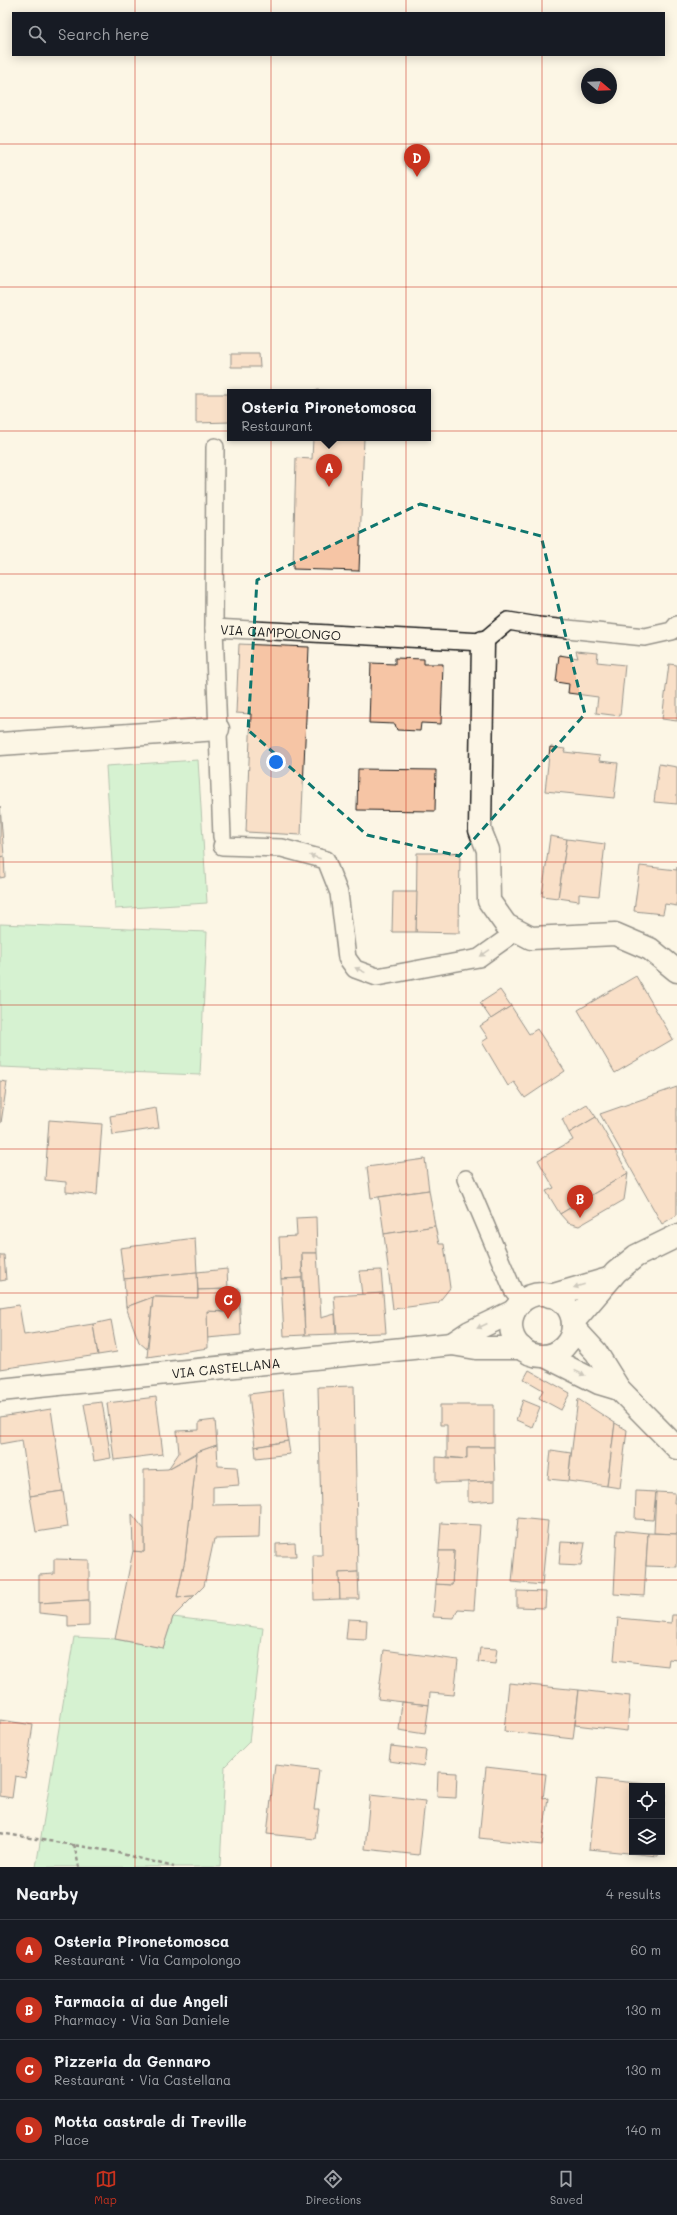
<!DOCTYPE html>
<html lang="en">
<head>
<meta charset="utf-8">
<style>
	:root { --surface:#171b24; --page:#20242c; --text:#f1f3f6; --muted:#9ea1a6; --line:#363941; --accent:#c8321e }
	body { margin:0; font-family:Mali,sans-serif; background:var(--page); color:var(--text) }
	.controls { position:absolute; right:12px; bottom:12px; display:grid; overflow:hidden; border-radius:0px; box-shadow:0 2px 10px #0003 }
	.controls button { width:36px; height:36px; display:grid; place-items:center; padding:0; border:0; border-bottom:1px solid var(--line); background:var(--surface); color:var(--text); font:20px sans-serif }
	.compass { position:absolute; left:581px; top:68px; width:36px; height:36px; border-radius:50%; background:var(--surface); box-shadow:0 2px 10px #0003; rotate:109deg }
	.you { position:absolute; left:276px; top:762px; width:14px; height:14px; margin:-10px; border:3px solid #fff; border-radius:50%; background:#1a73e8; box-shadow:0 0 0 6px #1a73e833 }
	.badge { display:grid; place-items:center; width:26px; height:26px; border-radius:50%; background:var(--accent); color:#fff; font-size:13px; font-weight:700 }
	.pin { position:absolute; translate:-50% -33px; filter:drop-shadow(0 1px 2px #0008) }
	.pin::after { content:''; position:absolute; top:21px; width:14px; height:12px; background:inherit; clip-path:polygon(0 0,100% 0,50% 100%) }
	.popup { position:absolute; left:227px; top:389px; width:204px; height:52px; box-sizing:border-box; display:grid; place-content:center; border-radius:0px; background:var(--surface); filter:drop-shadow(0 1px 3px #0005); font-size:13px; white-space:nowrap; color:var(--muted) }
	.popup b { font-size:15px; color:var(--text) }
	.popup::after { content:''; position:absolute; left:50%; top:100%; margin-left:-8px; border:8px solid transparent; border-top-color:var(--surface) }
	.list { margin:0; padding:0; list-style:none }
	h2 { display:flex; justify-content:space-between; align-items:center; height:52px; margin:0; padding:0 16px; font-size:17px }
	h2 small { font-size:13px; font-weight:400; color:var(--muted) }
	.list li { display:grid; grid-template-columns:26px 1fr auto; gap:12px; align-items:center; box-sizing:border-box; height:60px; padding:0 16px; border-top:1px solid var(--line) }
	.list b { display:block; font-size:15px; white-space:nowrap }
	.list p { margin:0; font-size:13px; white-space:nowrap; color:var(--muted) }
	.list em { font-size:13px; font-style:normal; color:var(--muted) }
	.icon { flex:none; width:22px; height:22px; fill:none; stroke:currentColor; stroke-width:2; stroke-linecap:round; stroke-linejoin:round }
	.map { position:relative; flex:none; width:677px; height:1867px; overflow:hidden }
	.search { position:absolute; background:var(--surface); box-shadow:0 2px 10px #0003; left:12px; right:12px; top:12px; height:44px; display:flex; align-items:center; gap:10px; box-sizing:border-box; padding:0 14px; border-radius:0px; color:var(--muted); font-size:15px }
	.sheet { height:292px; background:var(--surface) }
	nav { display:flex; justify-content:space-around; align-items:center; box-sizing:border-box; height:56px; border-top:1px solid var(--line); background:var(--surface); font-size:11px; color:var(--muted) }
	nav a { display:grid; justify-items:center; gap:2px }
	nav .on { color:var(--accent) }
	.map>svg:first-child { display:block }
	.green { fill:#a8eeb9; stroke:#62856a }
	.building { fill:#f6c5a5; stroke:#1c1c1c }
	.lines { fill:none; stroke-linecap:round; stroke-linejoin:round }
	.service-casing { stroke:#1c1c1c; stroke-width:20 }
	.minor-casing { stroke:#1c1c1c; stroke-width:25 }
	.tertiary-casing { stroke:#1c1c1c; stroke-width:25 }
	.path { stroke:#1c1c1c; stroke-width:2.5; stroke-dasharray:4 3; stroke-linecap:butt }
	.service { stroke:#fcf5e5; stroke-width:17 }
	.minor { stroke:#fcf5e5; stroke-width:22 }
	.tertiary { stroke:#fcf5e5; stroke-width:22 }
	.oneway { fill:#97938b }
	.marked { fill:none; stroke:#0f766e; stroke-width:3; stroke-dasharray:8 5; stroke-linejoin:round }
	.grid { fill:none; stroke:#c8321e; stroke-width:1; stroke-opacity:0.55 }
	.labels { text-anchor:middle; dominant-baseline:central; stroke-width:3.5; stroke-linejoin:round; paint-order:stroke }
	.street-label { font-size:13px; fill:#1c1c1c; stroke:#fcf5e5 }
</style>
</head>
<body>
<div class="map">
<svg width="677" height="1867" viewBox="0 0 677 1867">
	<rect width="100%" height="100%" fill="#fcf5e5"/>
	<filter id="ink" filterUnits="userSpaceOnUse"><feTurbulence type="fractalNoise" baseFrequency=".025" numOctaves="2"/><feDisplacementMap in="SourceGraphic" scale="8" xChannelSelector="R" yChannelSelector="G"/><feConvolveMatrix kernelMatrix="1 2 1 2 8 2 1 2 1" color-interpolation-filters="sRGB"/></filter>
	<g filter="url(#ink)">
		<!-- green -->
		<g class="green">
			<polygon points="198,760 207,903 115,909 106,766"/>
			<polygon points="0,924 207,932 200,1075 0,1067"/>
			<polygon points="173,1617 263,1628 249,1742 225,1766 220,1867 36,1867 74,1637 115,1639 163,1648"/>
		</g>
		<!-- building -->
		<g class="building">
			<polygon points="231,354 259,354 260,367 231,367"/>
			<polygon points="315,390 365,392 314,392"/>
			<polygon points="196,394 230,394 230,422 196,423"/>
			<polygon points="313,438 364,438 359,571 293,569 296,458 312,459"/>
			<polygon points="239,644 309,647 301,835 246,832 251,714 236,713"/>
			<polygon points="576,651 598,653 597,662 625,665 620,716 596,713 598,697 568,693 569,684 556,682 559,655 578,658"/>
			<polygon points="395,658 424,659 424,664 443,664 441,724 421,723 420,731 397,730 395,724 369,723 371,663 395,664"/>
			<polygon points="669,664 677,665 677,721 662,719"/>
			<polygon points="550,747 565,749 564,752 600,756 599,761 618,763 614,798 545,791"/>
			<polygon points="659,764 677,767 677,804 654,802"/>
			<polygon points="358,769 436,770 435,811 357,810"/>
			<polygon points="0,806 4,856 0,857"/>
			<polygon points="550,836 567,839 558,898 542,896"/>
			<polygon points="567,839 605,844 599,896 579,894 579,901 558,898"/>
			<polygon points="417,853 460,853 459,933 416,932"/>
			<polygon points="4,856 5,877 0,878 0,857"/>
			<polygon points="640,866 677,870 677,867 677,906 665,904 663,914 634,911"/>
			<polygon points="393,892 417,892 416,932 392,932"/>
			<polygon points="636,976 673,1039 615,1073 578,1010"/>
			<polygon points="500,990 511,1006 491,1019 480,1003"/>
			<polygon points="511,1006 529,1034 537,1029 565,1071 525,1098 514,1082 508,1086 482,1042 488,1038 480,1026"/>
			<polygon points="0,1081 7,1082 1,1123 0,1123"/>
			<polygon points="677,1087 677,1215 662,1224 600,1114"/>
			<polygon points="587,1104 596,1117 569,1133 562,1119"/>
			<polygon points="156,1108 159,1128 113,1135 110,1116"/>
			<polygon points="596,1117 628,1173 560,1214 546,1191 554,1188 538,1160 573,1140 569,1133"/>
			<polygon points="49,1120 102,1124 97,1195 66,1192 66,1182 45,1180"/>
			<polygon points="425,1159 429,1190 371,1198 367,1167"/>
			<polygon points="628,1173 624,1200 579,1226 568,1223 560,1214"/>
			<polygon points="429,1190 435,1226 384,1234 379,1197"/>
			<polygon points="316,1217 317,1253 302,1253 302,1278 281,1279 279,1237 297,1236 296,1218"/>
			<polygon points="435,1226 439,1244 444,1244 450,1288 438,1303 393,1309 384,1234"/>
			<polygon points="195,1238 197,1272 124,1279 120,1248"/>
			<polygon points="302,1253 317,1253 321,1318 335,1314 336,1334 305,1335"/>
			<polygon points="0,1255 4,1255 6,1280 0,1281"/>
			<polygon points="227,1269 228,1289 198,1290 197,1272"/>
			<polygon points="381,1270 383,1293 362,1295 359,1271"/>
			<polygon points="197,1272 198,1298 153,1297 126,1307 124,1279"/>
			<polygon points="302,1278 305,1335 284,1336 281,1279"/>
			<polygon points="239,1288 241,1335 207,1338 207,1311 229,1312 228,1289"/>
			<polygon points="228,1289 229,1312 207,1311 208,1348 147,1357 153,1297 198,1298 198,1290"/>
			<polygon points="383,1293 386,1333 337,1334 334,1296"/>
			<polygon points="153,1297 147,1349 139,1342 126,1307"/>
			<polygon points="19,1305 24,1335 93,1324 98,1355 0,1369 0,1308"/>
			<polygon points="111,1320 117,1352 98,1355 93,1324"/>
			<polygon points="529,1370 570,1393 561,1410 539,1398 543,1390 524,1379"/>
			<polygon points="354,1386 358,1572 339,1573 340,1599 314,1600 313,1555 322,1555 318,1387"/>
			<polygon points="283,1390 288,1441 255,1447 249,1394"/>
			<polygon points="156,1397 163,1454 114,1460 107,1403"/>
			<polygon points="578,1399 615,1423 607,1486 568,1481"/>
			<polygon points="523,1400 540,1407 532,1427 516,1420"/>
			<polygon points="102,1402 111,1458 94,1461 84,1404"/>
			<polygon points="440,1405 494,1405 494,1447 467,1447 467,1459 447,1457 447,1425 440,1425"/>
			<polygon points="51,1409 63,1491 30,1496 22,1440 0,1444 0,1417"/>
			<polygon points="215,1420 217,1445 197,1452 168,1469 179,1453 177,1431 199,1430 199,1422"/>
			<polygon points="615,1423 627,1430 620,1488 607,1486"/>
			<polygon points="288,1441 290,1454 256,1458 255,1447"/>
			<polygon points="217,1445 218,1466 237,1467 239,1485 213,1487 213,1505 260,1504 259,1538 214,1539 204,1586 194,1596 177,1597 185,1559 197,1452"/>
			<polygon points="467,1447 494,1447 495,1481 436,1483 436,1457 467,1459"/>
			<polygon points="551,1450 571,1453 568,1481 548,1479"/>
			<polygon points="197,1453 185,1559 177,1597 194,1596 173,1617 163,1648 115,1639 133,1551 144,1552 144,1470 168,1469"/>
			<polygon points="495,1481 495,1500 468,1502 468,1482"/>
			<polygon points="63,1491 68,1527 36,1532 30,1496"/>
			<polygon points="636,1491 656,1492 653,1520 635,1519"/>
			<polygon points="656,1492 675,1493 674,1503 677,1503 677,1534 654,1533"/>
			<polygon points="132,1514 144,1529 144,1552 133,1551"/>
			<polygon points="518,1518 548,1521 542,1585 512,1582"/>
			<polygon points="441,1523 480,1525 474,1610 458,1609 454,1618 433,1617 436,1584 452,1585 454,1551 439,1551"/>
			<polygon points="617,1530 648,1533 644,1596 614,1594"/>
			<polygon points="648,1533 677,1534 677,1567 646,1566"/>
			<polygon points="561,1542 585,1543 581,1566 559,1565"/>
			<polygon points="295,1543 296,1556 276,1556 276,1544"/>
			<polygon points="439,1551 454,1551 452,1585 436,1584"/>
			<polygon points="54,1559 89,1560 89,1600 39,1603 39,1575 54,1574"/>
			<polygon points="358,1572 359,1599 340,1599 339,1573"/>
			<polygon points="517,1591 546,1592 545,1608 517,1607"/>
			<polygon points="89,1600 89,1626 68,1627 68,1616 39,1613 39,1603"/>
			<polygon points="672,1615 677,1615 677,1660 669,1659 668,1666 614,1660 618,1618 671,1623"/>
			<polygon points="348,1619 367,1620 366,1640 346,1639"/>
			<polygon points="480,1648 497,1649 495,1664 478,1662"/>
			<polygon points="384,1650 458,1660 454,1695 430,1693 429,1705 378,1699"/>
			<polygon points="509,1683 579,1690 573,1739 504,1731"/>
			<polygon points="579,1690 630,1696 627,1731 575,1725"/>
			<polygon points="402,1702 429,1705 425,1734 399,1730"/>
			<polygon points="0,1720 33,1725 25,1778 15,1776 12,1798 0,1796"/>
			<polygon points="391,1746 426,1750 424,1766 389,1761"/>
			<polygon points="275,1765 319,1770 314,1810 319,1810 315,1839 267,1834"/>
			<polygon points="486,1767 546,1774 543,1799 548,1798 542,1845 479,1838"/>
			<polygon points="438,1772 457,1773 456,1798 437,1797"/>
			<polygon points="597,1779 666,1786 662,1820 662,1786 632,1786 632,1852 659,1852 658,1856 589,1849"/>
			<polygon points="370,1795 425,1801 419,1855 365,1849"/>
		</g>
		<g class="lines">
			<!-- service casing -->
			<g class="service-casing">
				<g id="service">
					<polyline points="214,628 215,447"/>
					<path id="s1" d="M222 837 214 628 483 642 508 621 538 626 645 637 672 631 677 625"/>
					<polyline points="222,846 282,848 326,860 339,893 347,958 355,969 377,977 479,958 517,931"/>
					<polyline points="466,1179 513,1290 523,1302"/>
				</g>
			</g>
			<!-- minor casing -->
			<g class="minor-casing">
				<g id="minor">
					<polyline points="483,642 480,830 488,850 489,901 506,925 531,938 615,934 650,949 677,971"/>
					<polyline points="0,744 218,729"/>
				</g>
			</g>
			<!-- tertiary casing -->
			<g class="tertiary-casing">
				<g id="tertiary">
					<circle cx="542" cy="1325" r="31"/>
					<polyline points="550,1296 608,1279"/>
					<polyline points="573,1322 616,1272 636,1256 677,1236"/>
					<polyline points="573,1327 596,1352 619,1389 677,1448"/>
					<polyline points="452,1344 470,1332 514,1311"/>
					<polyline points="545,1356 599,1383 619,1389"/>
					<path id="s2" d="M0 1390 452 1344 476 1348H522"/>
				</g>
			</g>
			<!-- path -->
			<g class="path">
				<polyline points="0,1833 110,1851 174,1867"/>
				<polyline points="74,1844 79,1867"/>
			</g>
			<!-- service -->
			<use href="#service" class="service"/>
			<!-- minor -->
			<use href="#minor" class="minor"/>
			<!-- tertiary -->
			<use href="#tertiary" class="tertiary"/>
		</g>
		<!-- one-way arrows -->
		<defs><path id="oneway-solid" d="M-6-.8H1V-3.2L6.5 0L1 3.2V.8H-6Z"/></defs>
		<g class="oneway">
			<use href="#oneway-solid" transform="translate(315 857) rotate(-162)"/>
			<use href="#oneway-solid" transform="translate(485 953) rotate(146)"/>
			<use href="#oneway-solid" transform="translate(360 970) rotate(-154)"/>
			<use href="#oneway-solid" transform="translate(579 1286) rotate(163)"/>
			<use href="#oneway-solid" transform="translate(482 1326) rotate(155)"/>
			<use href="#oneway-solid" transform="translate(580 1373) rotate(26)"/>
		</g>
	</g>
	<!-- marked area -->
	<path d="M0 0H677V1867H0ZM420 504 541 536 585 714 459 856 367 835 248 730 257 580Z" fill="#fcf5e5" fill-opacity=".55" fill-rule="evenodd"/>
	<path class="marked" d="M420 504 541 536 585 714 459 856 367 835 248 730 257 580Z"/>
	<!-- grid -->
	<path class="grid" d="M135 0V13M271 0V13M406 0V13M542 0V13M135 55V1867M271 55V1867M406 55V1867M542 55V1867M0 144H677M0 287H677M0 431H677M0 574H677M0 718H677M0 862H677M0 1005H677M0 1149H677M0 1293H677M0 1436H677M0 1580H677M0 1723H677"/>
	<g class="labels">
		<!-- street labels -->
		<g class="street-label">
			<text stroke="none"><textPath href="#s1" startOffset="276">VIA CAMPOLONGO</textPath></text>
			<text stroke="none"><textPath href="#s2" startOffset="227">VIA CASTELLANA</textPath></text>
		</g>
	</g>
</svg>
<div class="controls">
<button><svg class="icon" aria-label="locate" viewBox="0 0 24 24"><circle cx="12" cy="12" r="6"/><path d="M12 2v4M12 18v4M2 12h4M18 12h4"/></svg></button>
<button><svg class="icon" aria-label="layers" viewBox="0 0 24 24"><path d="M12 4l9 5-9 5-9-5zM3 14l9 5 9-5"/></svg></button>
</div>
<svg class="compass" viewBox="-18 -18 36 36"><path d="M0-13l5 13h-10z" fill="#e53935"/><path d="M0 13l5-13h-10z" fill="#9ea1a6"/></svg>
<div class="you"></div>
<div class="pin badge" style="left:329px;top:487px">A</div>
<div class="popup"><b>Osteria Pironetomosca</b>Restaurant</div>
<div class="pin badge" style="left:580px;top:1218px">B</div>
<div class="pin badge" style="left:228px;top:1319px">C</div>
<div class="pin badge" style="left:417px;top:177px">D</div>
<div class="search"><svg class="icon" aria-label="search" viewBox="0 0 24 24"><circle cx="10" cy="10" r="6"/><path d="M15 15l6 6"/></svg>Search here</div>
</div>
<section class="sheet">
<h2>Nearby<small>4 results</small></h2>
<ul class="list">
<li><span class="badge">A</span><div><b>Osteria Pironetomosca</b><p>Restaurant · Via Campolongo</p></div><em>60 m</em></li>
<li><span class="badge">B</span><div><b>Farmacia ai due Angeli</b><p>Pharmacy · Via San Daniele</p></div><em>130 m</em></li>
<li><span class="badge">C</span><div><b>Pizzeria da Gennaro</b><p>Restaurant · Via Castellana</p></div><em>130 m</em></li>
<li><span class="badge">D</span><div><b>Motta castrale di Treville</b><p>Place</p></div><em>140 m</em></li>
</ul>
</section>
<nav>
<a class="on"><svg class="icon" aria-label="map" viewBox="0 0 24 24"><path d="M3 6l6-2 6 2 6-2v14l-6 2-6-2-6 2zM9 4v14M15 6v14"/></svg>Map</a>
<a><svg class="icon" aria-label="directions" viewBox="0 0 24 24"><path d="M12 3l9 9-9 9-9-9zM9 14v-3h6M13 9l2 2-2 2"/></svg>Directions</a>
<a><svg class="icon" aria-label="saved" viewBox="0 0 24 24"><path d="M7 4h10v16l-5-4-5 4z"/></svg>Saved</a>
</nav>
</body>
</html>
